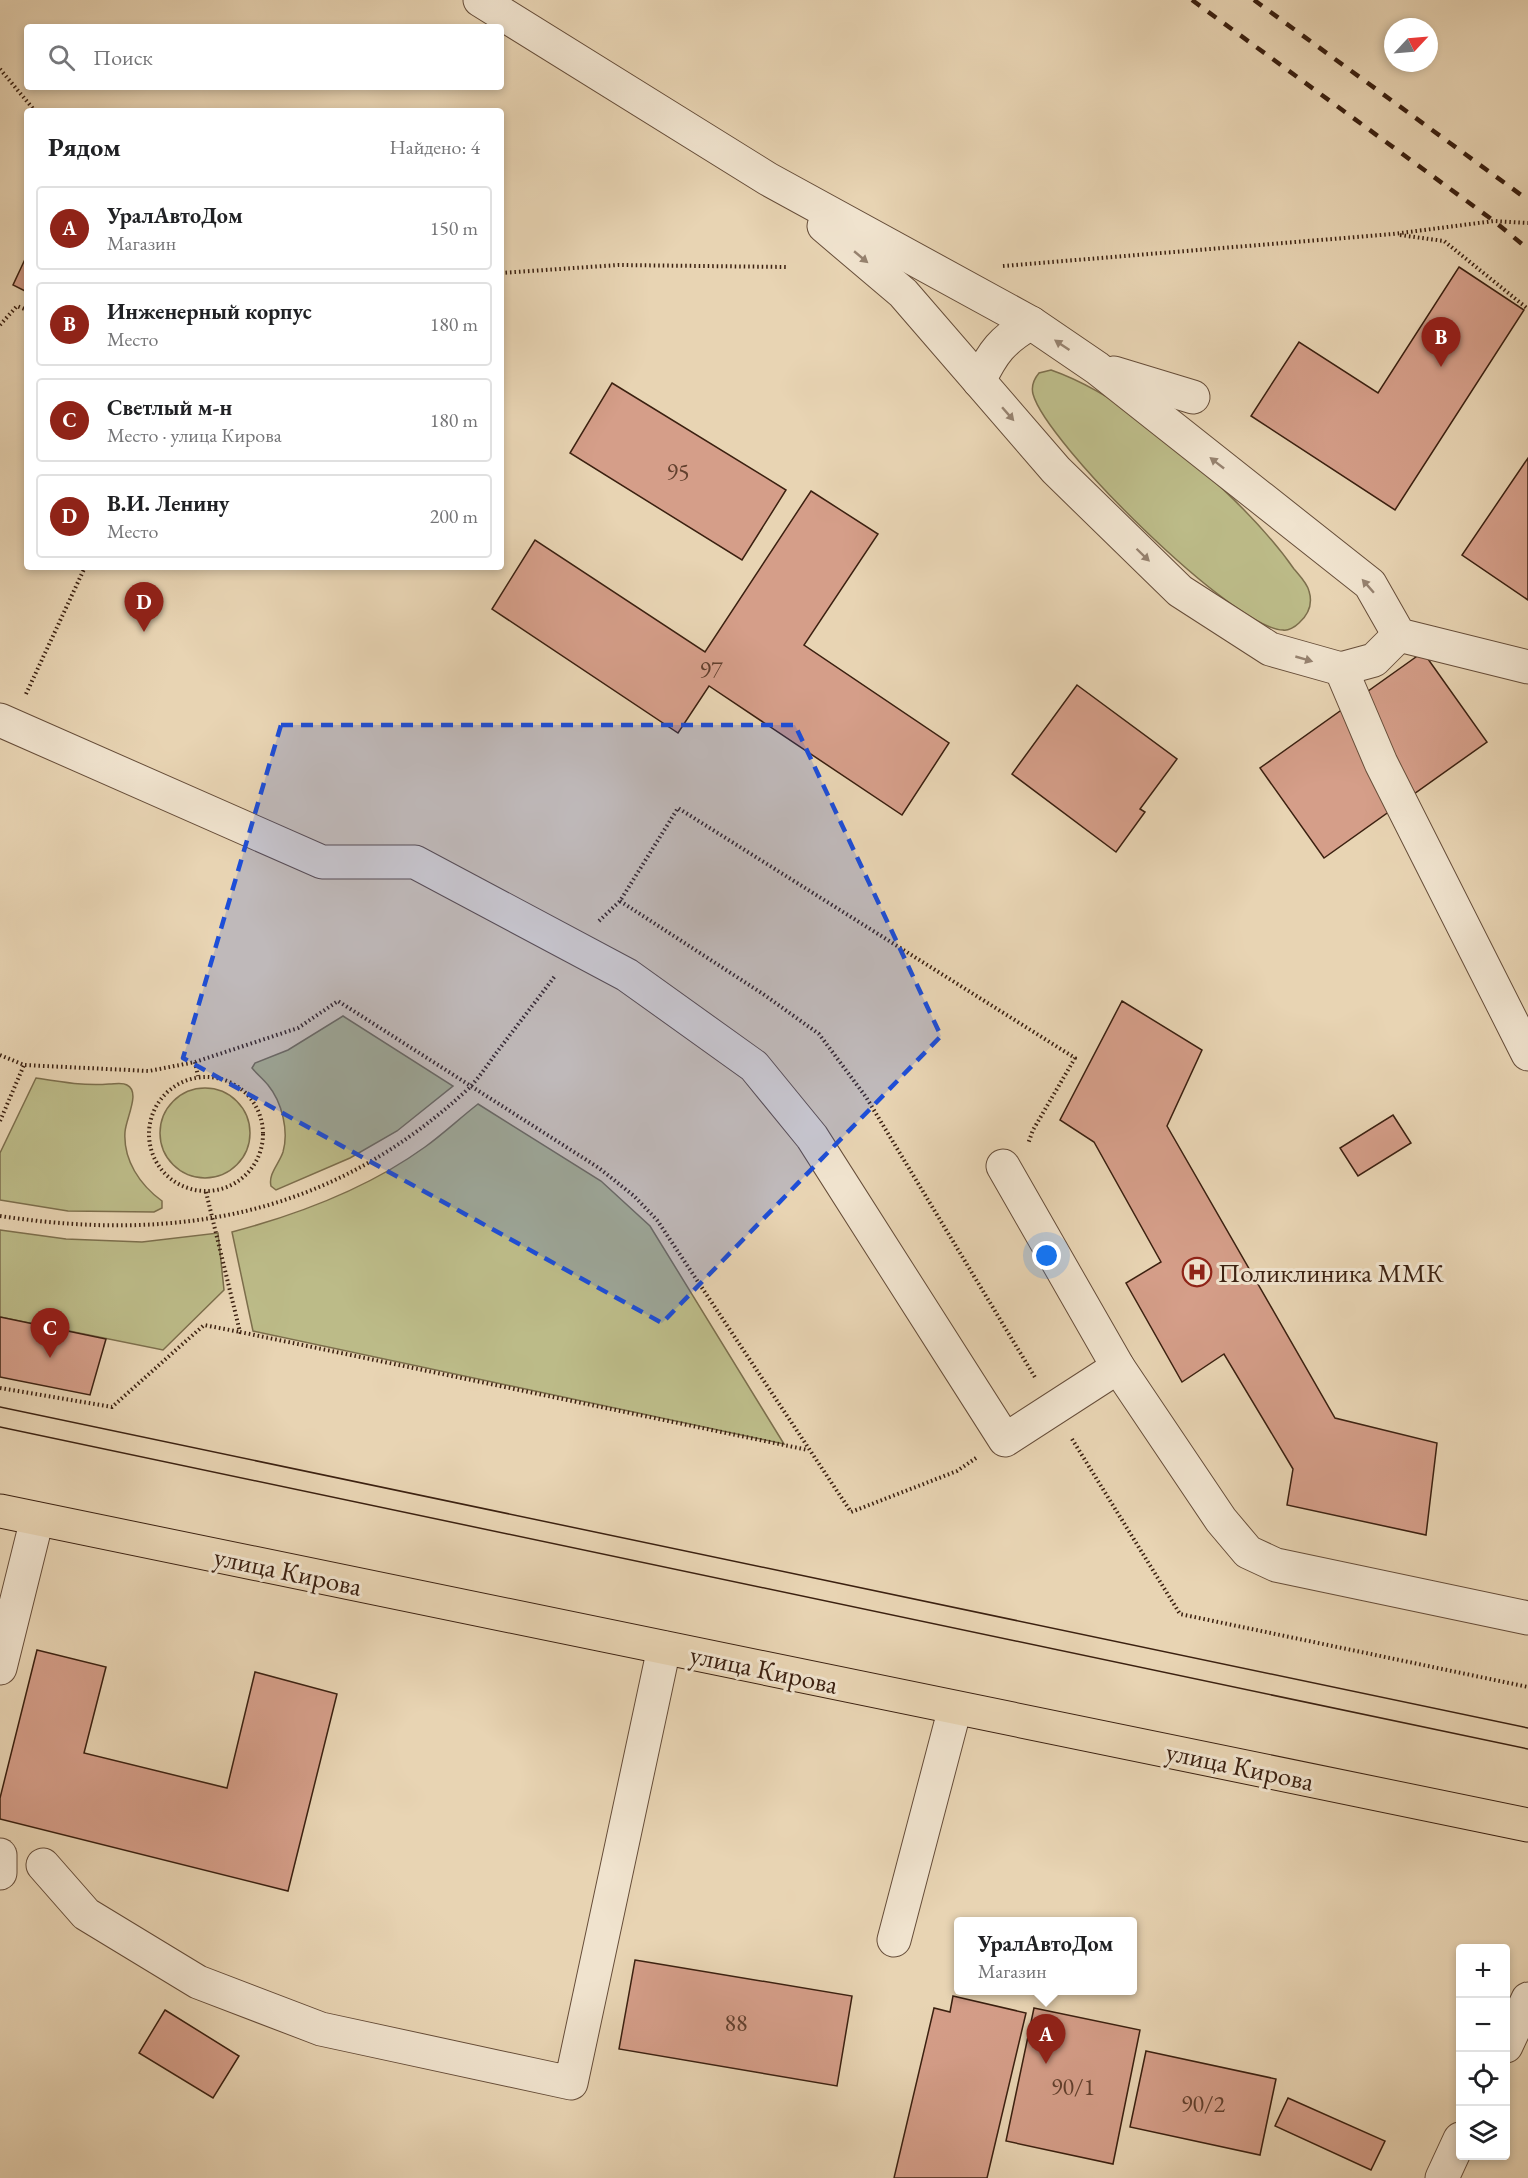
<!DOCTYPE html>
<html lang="ru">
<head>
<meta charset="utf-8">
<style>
	:root { --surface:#fff; --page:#f6f6f6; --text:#202124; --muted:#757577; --line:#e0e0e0; --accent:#8f2418 }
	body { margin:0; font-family:"EB Garamond",serif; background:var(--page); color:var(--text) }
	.controls { position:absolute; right:18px; bottom:18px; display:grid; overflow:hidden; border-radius:6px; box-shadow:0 3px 9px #0003 }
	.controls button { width:54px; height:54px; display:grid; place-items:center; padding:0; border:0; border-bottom:2px solid var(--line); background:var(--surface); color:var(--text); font:30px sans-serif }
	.compass { position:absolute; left:1384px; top:18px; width:54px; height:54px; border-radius:50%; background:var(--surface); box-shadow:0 3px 9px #0003; rotate:64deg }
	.you { position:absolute; left:1047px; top:1256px; width:21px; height:21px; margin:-15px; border:4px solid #fff; border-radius:50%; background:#1a73e8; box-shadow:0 0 0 9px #1a73e833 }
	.badge { display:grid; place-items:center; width:39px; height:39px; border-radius:50%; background:var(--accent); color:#fff; font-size:20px; font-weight:700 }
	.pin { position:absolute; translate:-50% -50px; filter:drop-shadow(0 2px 3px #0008) }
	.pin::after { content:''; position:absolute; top:32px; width:21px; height:18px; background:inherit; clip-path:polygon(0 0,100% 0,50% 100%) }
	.popup { position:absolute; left:954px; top:1917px; width:183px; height:78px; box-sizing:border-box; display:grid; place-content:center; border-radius:6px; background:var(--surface); filter:drop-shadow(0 2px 4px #0005); font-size:20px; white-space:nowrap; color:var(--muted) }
	.popup b { font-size:22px; color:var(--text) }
	.popup::after { content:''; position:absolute; left:50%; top:100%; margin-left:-12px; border:12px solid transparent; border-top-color:var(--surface) }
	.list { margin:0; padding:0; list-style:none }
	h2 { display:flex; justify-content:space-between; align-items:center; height:78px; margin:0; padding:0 24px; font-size:26px }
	h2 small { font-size:20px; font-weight:400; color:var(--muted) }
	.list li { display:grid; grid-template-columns:39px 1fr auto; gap:18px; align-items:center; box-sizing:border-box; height:84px; margin:0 12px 12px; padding:0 12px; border:2px solid var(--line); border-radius:6px }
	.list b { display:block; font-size:22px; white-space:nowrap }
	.list p { margin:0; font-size:20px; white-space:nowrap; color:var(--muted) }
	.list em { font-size:20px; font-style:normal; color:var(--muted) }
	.icon { flex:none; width:33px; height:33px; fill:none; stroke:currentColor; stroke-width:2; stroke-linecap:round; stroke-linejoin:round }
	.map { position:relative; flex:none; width:1528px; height:2178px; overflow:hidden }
	.search { position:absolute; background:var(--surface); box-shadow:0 3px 9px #0003; left:24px; top:24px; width:480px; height:66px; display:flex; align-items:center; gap:15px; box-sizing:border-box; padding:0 21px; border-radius:6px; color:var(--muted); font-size:22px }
	.panel { position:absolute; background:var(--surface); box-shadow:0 3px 9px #0003; left:24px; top:108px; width:480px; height:462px; border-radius:6px }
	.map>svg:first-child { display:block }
	.green { fill:#bcbb88; stroke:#7c6e4c; stroke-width:1.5 }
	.building { fill:#d59e89; stroke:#3b2010; stroke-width:1.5 }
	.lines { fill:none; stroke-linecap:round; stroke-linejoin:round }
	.minor-casing { stroke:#664d39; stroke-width:35 }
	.major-casing { stroke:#3b2010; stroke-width:35 }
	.path { stroke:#3b2010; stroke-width:4; stroke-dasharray:1.5 3; stroke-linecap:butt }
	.minor { stroke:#f0e3ce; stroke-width:33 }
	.major { stroke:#e8d4b3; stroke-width:33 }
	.tram { stroke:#3b2010; stroke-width:1.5 }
	.rail { stroke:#3b2010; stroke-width:4.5; stroke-dasharray:10 10; stroke-linecap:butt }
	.oneway { fill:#96826f }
	.marked { fill:#1d4ed8; fill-opacity:0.2; stroke:#1d4ed8; stroke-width:4.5; stroke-dasharray:12 8; stroke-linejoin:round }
	.labels { text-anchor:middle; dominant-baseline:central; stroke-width:6; stroke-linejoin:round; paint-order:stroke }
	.number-label { font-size:24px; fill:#62402e }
	.poi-label { font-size:27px; fill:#3b2010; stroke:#f0e3ce; text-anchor:start }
	.street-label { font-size:27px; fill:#3b2010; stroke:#f0e3ce }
</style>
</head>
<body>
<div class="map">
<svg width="1528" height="2178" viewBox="0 0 1528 2178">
	<rect width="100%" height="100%" fill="#e8d4b3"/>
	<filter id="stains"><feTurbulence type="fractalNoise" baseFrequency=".00333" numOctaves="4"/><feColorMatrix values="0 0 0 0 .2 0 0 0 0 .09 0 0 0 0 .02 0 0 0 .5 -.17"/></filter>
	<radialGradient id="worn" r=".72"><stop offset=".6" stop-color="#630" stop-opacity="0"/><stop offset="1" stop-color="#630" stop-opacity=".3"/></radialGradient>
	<!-- green -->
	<g class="green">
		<path d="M1051 370C1080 380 1113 399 1138 418 1190 456 1257 516 1294 569 1299 575 1307 583 1309 591 1313 604 1309 614 1299 623 1295 627 1288 631 1283 630 1234 629 1046 443 1033 394 1031 386 1034 379 1039 373Z"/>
		<path d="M343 1016 453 1086 397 1131 350 1158 276 1190 271 1186C268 1174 279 1164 283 1152 289 1131 282 1102 268 1085 263 1079 257 1074 252 1068L255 1063 288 1050Z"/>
		<path d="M36 1078C61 1082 84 1086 109 1084 115 1084 122 1082 127 1085 141 1092 126 1118 125 1132 123 1160 140 1185 162 1201V1208L154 1212 68 1211 0 1200V1153Z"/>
		<circle cx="205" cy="1133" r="45"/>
		<path d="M478 1104 601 1181 650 1226 784 1444 253 1331 232 1232C300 1214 367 1189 425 1147 443 1134 460 1118 478 1104Z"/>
		<polygon points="0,1230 66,1239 142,1242 218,1233 224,1290 163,1350 0,1317"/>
	</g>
	<!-- building -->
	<g class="building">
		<polygon points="27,255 27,292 13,285"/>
		<polygon points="1459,267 1524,310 1395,510 1251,416 1299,342 1378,393"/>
		<polygon points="612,383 786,490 742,560 570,453"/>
		<polygon points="1528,458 1528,600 1462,555"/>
		<polygon points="811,491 878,534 804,645 949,743 902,815 709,686 678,733 492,609 535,540 705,652"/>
		<polygon points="1423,652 1487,742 1324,858 1260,768"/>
		<polygon points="1077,685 1177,759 1140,809 1145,812 1116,852 1012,774"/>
		<polygon points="1122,1001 1202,1050 1167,1126 1335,1418 1437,1443 1426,1535 1287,1505 1293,1469 1224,1354 1182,1382 1126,1283 1161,1262 1094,1142 1060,1120"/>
		<polygon points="1393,1115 1411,1143 1358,1176 1340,1148"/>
		<polygon points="0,1317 106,1339 90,1395 0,1377"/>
		<polygon points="37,1650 106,1667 84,1753 227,1788 255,1672 337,1694 288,1891 0,1819 0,1798"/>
		<polygon points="635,1960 852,1996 837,2086 619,2049"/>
		<polygon points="953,1996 1026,2013 987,2178 894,2178 934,2008 950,2012"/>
		<polygon points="1034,2008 1140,2030 1113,2164 1006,2141"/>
		<polygon points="165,2010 239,2056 213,2098 139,2053"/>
		<polygon points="1146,2051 1276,2079 1260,2155 1130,2127"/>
		<polygon points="1288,2098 1385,2141 1371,2170 1275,2126"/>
	</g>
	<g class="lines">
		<!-- minor casing -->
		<g class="minor-casing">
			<g id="minor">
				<polyline points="480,0 768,179 1031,323 1097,368 1370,584 1399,635 1528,667"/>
				<polyline points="824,226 903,293 1056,470 1180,591 1270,649 1341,669 1374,660 1399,635"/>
				<polyline points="1114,373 1193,397"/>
				<path d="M979 381C993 352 1002 340 1031 323"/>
				<polyline points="1341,669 1381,763 1528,1054"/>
				<polyline points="0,720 322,862 415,862 627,975 754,1066 812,1137 1005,1440 1118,1367"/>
				<polyline points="1003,1166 1118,1367 1221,1520 1248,1552 1276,1565 1528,1618"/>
				<polyline points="0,1668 37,1519"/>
				<polyline points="0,1855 0,1873"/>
				<polyline points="43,1865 86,1914 198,1982 321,2029 571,2083 664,1648"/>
				<polyline points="894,1940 955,1708"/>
				<polyline points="1506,2046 1528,1999"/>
				<polyline points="1442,2178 1460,2139"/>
			</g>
		</g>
		<!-- major casing -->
		<g class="major-casing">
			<polyline id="major" points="0,1511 1528,1825"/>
		</g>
		<!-- path -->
		<g class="path">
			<polyline points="0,69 35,111"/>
			<polyline points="1400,235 1444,241 1528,309"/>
			<polyline points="1003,266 1393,234 1494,221 1528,223"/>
			<polyline points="501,273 618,265 786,267"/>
			<polyline points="0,325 17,306 27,310"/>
			<polyline points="26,694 85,567"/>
			<polyline points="620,901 763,994 819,1034 866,1097 1036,1379"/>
			<polyline points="599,921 620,901 678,808 1075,1058 1033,1130 1028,1144"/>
			<polyline points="0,1055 24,1065 149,1071 195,1062 298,1028 338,1001 599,1168 634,1196 657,1220 851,1512 957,1471 976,1458"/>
			<polyline points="195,1062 198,1076"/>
			<circle cx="206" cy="1134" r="57"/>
			<polyline points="0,1121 24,1065"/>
			<polyline points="206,1192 240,1332 808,1450"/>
			<path d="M0 1216C180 1243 333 1215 469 1088 479 1078 488 1064 497 1052 516 1027 536 1001 555 976"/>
			<polyline points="0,1388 112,1407 204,1325 240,1332"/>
			<polyline points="1072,1439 1180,1614 1528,1687"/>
		</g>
		<!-- minor -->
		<use href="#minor" class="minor"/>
		<!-- major -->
		<use href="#major" class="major"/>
		<!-- tram -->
		<g class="tram">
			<polyline points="0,1407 1528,1728"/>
			<polyline points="0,1427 1528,1749"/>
		</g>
		<!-- rail -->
		<g class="rail">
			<polyline points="1192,0 1494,221 1528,249"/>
			<polyline points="1254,0 1528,200"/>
		</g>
	</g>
	<!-- one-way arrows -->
	<defs><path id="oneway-solid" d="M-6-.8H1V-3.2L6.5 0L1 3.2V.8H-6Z" transform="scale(1.5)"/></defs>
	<g class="oneway">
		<use href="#oneway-solid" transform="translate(861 257) rotate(40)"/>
		<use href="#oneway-solid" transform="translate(1062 345) rotate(-146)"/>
		<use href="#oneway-solid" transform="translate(1008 414) rotate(49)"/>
		<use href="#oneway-solid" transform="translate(1217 463) rotate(-142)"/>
		<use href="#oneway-solid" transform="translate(1143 555) rotate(44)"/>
		<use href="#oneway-solid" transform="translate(1368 586) rotate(-131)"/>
		<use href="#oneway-solid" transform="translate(1304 659) rotate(16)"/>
	</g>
	<!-- marked area -->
	<path class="marked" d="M281 725H795L941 1036 662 1323 183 1058Z"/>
	<!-- icons -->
	<defs>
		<g id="hospital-ring" transform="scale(1.5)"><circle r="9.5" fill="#f0e3ce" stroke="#8f2418" stroke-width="1.5"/><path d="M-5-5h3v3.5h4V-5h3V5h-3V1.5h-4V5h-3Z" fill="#8f2418"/></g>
	</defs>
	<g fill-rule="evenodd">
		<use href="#hospital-ring" x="1197" y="1272"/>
	</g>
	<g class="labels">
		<!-- number labels -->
		<g class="number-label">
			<text x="678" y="471">95</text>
			<text x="711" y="669">97</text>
			<text x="736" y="2022">88</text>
			<text x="1073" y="2086">90/1</text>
			<text x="1203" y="2103">90/2</text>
		</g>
		<!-- poi labels -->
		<g class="poi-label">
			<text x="1218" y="1272">Поликлиника ММК</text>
		</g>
		<!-- street labels -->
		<g class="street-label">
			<text transform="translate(288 1571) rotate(12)">улица Кирова</text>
			<text transform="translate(764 1669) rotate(12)">улица Кирова</text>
			<text transform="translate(1240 1766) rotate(12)">улица Кирова</text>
		</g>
	</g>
	<rect width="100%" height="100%" filter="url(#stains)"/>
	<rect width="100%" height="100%" fill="url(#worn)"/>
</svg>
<div class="controls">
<button>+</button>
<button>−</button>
<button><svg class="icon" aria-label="locate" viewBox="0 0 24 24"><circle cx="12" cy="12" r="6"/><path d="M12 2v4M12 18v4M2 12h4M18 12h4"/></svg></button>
<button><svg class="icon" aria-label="layers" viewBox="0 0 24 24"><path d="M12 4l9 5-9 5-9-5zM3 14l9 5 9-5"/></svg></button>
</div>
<svg class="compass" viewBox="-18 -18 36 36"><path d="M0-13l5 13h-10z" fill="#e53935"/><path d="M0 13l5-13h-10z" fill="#757577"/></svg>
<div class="you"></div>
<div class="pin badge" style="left:1046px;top:2064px">A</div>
<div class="popup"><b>УралАвтоДом</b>Магазин</div>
<div class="pin badge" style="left:1441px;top:367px">B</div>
<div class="pin badge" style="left:50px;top:1358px">C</div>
<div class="pin badge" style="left:144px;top:632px">D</div>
<div class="search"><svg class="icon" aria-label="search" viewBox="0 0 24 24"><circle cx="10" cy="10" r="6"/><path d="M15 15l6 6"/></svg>Поиск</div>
<section class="panel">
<h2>Рядом<small>Найдено: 4</small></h2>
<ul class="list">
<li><span class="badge">A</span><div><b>УралАвтоДом</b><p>Магазин</p></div><em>150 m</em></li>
<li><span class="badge">B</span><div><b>Инженерный корпус</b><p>Место</p></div><em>180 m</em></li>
<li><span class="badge">C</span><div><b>Светлый м-н</b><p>Место · улица Кирова</p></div><em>180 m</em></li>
<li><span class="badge">D</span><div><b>В.И. Ленину</b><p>Место</p></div><em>200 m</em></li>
</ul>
</section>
</div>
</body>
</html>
